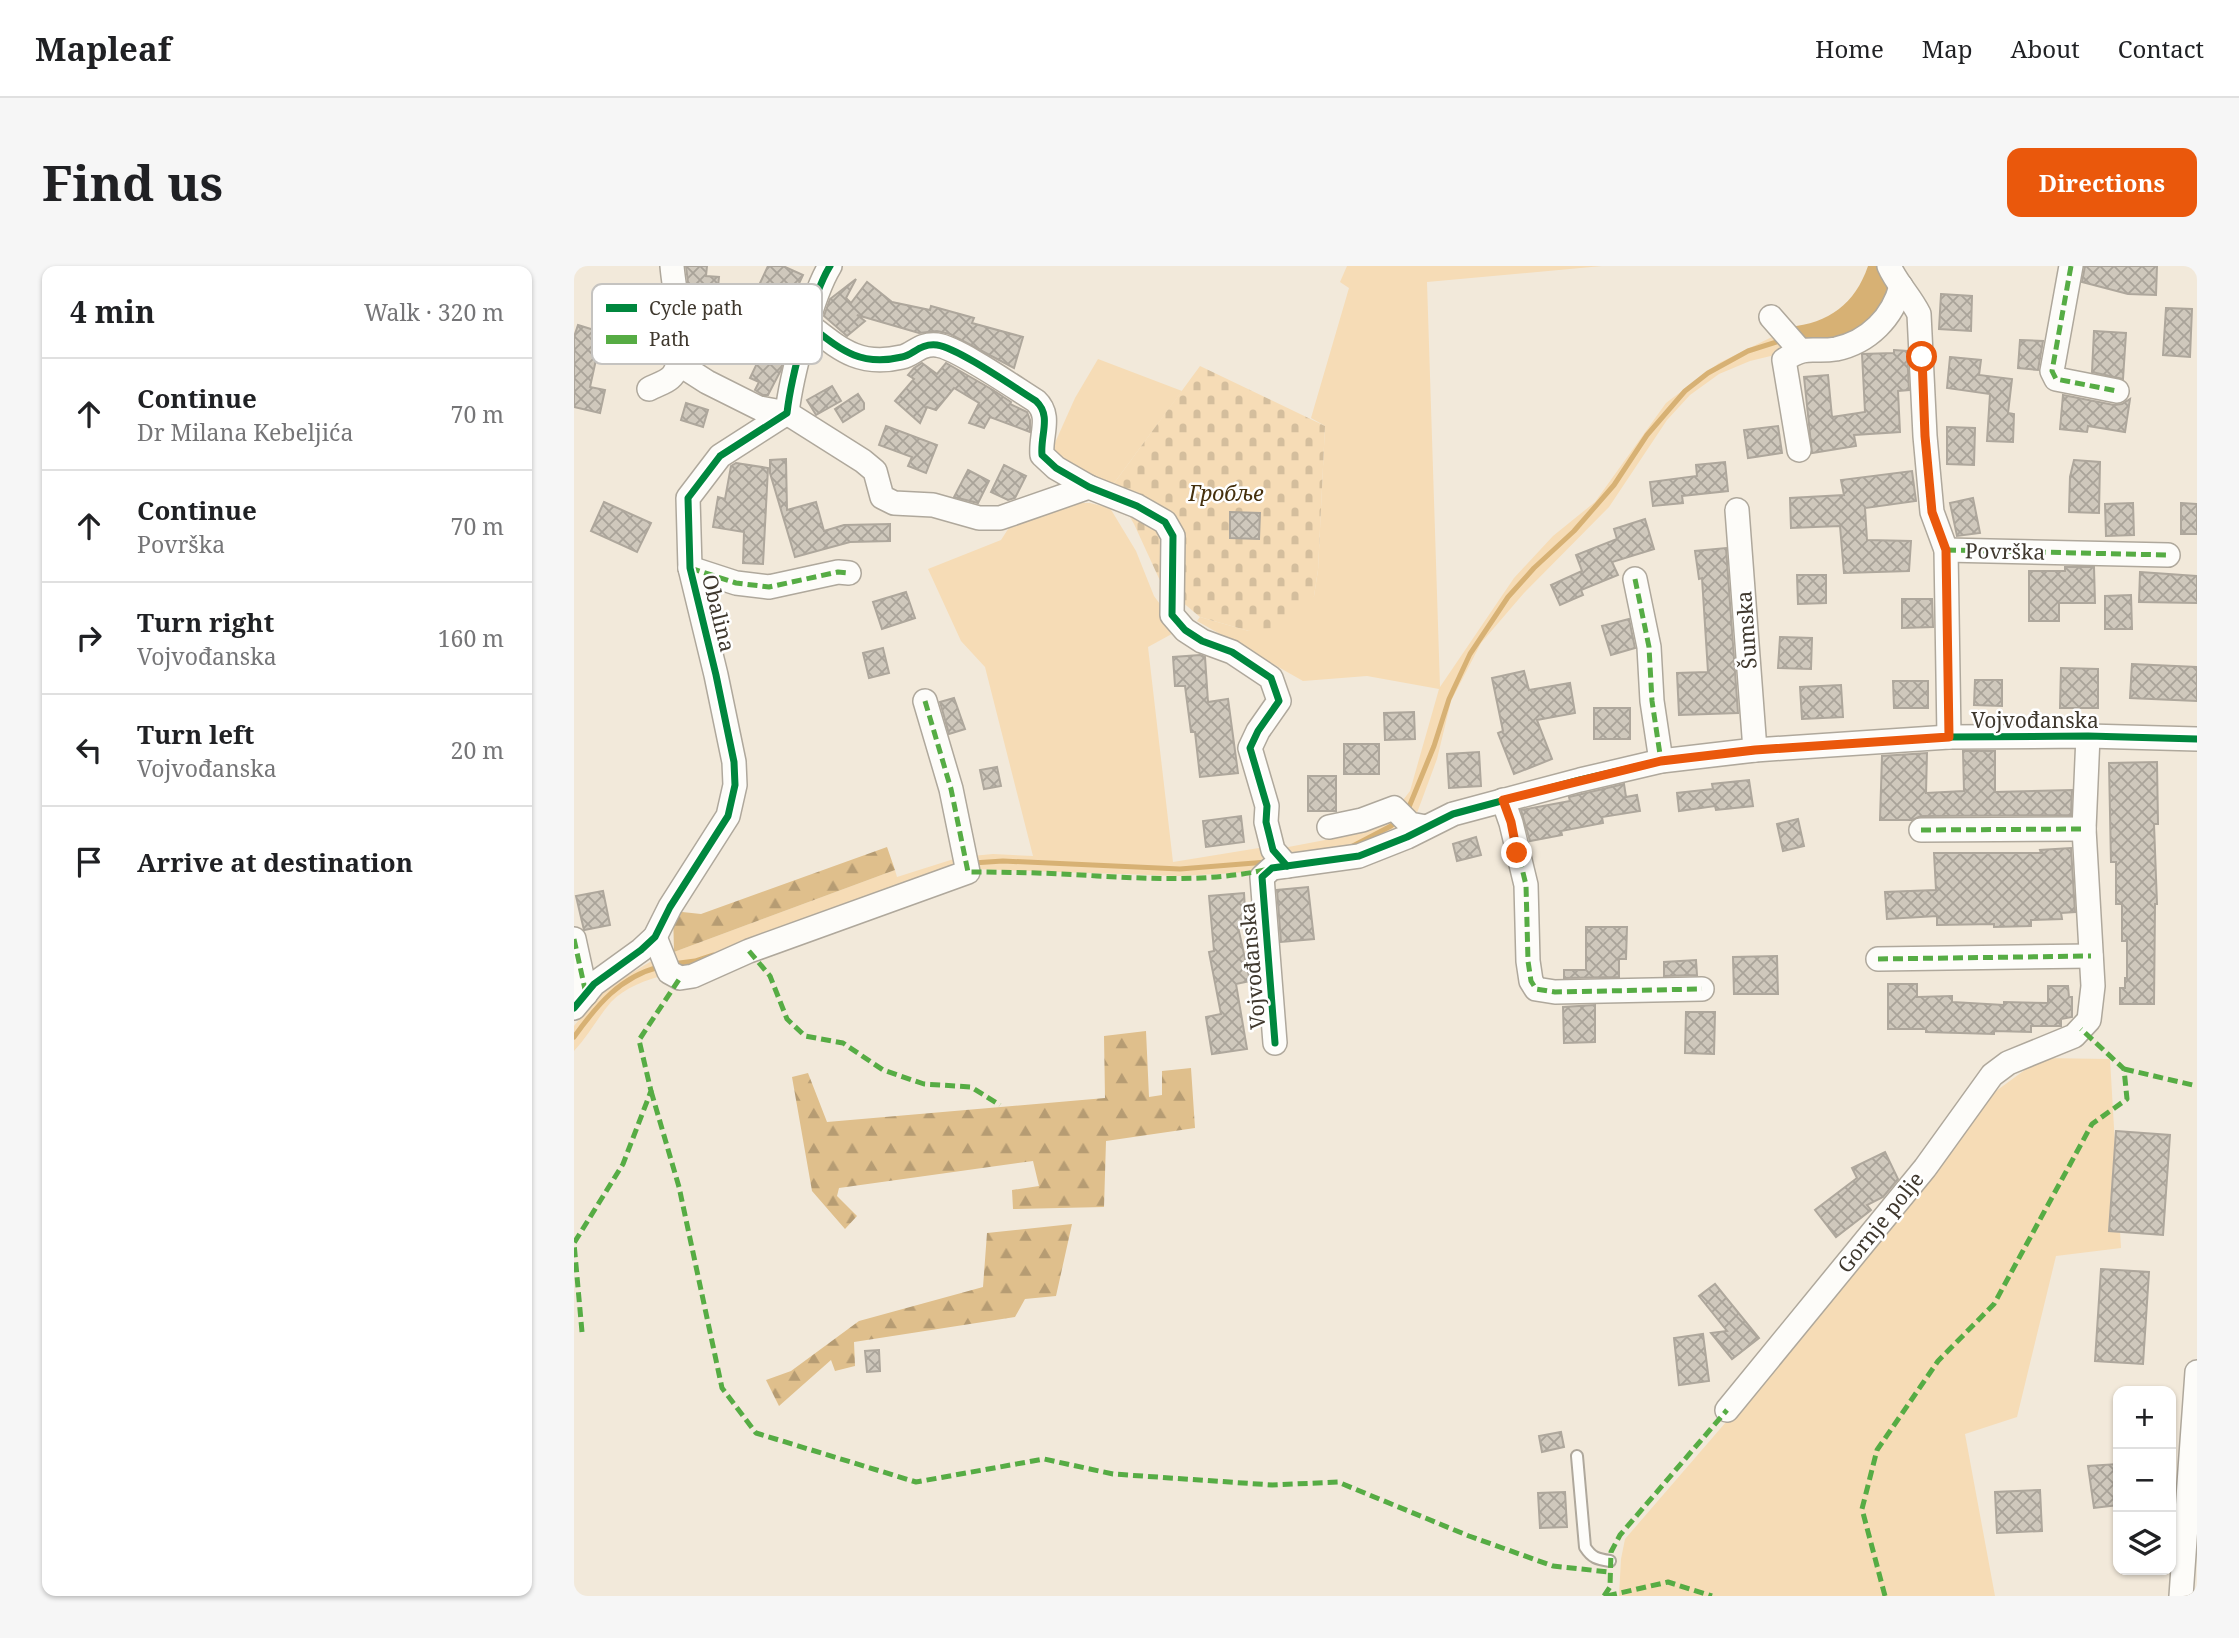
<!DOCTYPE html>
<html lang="en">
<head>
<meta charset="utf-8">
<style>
	:root { --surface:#fff; --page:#f6f6f6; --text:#202124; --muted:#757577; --line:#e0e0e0; --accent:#ea580c }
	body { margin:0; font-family:"Noto Serif",serif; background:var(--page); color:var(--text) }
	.controls { position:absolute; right:21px; bottom:21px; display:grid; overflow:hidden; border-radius:14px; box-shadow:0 2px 5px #0004 }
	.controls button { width:63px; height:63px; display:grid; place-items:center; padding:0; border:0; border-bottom:2px solid var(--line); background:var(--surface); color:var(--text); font:35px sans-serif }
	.stop { position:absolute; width:21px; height:21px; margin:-16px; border:5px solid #ea580c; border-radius:50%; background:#fff }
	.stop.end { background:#ea580c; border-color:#fff; box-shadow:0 2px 7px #0008 }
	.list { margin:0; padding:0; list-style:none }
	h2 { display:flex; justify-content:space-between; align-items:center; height:91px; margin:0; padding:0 28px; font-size:30px }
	h2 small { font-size:23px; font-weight:400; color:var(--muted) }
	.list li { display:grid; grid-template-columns:46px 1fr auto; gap:21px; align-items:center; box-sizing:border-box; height:112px; padding:0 28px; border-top:2px solid var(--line) }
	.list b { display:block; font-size:26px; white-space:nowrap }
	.list p { margin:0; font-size:23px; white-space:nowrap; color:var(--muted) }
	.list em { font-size:23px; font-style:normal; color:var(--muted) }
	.icon { flex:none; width:38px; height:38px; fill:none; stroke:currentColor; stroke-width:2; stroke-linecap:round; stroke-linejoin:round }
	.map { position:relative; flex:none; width:1623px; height:1330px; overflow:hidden; border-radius:14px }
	header { display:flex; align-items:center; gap:42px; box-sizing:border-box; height:98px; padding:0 35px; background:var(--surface); border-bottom:2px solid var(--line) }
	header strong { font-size:33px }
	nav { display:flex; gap:38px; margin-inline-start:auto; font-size:24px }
	.intro { display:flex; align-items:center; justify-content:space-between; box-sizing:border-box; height:168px; padding:0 42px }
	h1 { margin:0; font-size:49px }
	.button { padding:18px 32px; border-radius:14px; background:var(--accent); color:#fff; font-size:24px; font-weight:700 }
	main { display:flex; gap:42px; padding:0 42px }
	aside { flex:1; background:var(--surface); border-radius:14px; box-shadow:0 2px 5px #0004 }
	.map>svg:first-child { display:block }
	.grass { fill:#f6dcb6 }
	.forest { fill:url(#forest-firs) }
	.cemetery { fill:url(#cemetery-stones) }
	.water { fill:#d7b174 }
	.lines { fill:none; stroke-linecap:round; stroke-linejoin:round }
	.stream { stroke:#d7b174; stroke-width:5 }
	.building { fill:url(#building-cross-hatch); stroke:#aea79c; stroke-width:2 }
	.lane-casing { stroke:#afa89c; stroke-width:14 }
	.street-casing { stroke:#afa89c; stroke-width:26 }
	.lane { stroke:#fdfcf9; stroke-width:10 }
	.street { stroke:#fdfcf9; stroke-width:23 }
	.quiet { stroke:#56ac44; stroke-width:5; stroke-dasharray:10 5; stroke-linecap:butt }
	.cycleway-casing { stroke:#fff; stroke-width:11 }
	.cycleway { stroke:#00873e; stroke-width:7 }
	.route { stroke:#ea580c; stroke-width:9 }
	.labels { text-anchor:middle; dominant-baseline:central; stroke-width:5; stroke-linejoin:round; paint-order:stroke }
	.park-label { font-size:21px; font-style:italic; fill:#45300d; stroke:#fff }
	.street-label { font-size:21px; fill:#3f382e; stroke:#fff }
	.key { fill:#fff; stroke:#c5c3c0; stroke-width:2 }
	.key-label { font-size:19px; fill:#3f382e }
</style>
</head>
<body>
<header>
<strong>Mapleaf</strong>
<nav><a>Home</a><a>Map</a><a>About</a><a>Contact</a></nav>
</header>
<div class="intro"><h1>Find us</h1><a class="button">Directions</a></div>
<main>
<aside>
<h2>4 min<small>Walk · 320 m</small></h2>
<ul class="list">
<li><svg class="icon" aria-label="ahead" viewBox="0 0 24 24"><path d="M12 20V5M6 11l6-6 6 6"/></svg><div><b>Continue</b><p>Dr Milana Kebeljića</p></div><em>70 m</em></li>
<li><svg class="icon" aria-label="ahead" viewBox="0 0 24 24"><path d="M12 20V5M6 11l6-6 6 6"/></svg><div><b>Continue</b><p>Površka</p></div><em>70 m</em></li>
<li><svg class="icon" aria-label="right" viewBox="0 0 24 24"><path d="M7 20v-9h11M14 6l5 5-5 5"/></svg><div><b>Turn right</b><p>Vojvođanska</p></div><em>160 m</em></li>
<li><svg class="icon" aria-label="left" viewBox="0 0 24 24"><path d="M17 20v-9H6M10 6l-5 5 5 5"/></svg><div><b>Turn left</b><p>Vojvođanska</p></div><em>20 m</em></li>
<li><svg class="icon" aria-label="arrive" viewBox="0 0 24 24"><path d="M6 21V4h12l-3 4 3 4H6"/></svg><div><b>Arrive at destination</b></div></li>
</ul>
</aside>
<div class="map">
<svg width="1623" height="1330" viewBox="0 0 1623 1330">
	<defs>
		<pattern id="forest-firs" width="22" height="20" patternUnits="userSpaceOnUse" patternTransform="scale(1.75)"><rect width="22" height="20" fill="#dfbf8c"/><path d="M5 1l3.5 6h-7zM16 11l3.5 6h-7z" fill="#b69c73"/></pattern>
		<pattern id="cemetery-stones" width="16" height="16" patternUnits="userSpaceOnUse" patternTransform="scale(1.75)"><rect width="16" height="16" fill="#f6dcb6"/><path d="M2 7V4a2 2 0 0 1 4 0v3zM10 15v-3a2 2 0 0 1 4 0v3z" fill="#d4be9d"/></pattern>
		<pattern id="building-cross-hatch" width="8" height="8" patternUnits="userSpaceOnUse" patternTransform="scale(1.75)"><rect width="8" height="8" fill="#cfc8bc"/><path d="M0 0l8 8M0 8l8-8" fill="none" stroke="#a9a399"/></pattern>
	</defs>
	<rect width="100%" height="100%" fill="#f2e9da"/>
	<!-- grass -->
	<g class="grass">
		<polygon points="773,0 1028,0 853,16 866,421 940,312 979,270 1021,236 1092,137 1145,97 1202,69 1217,85 1176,95 1145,108 1116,129 1093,154 1035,241 950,327 907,377 877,435 863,493 840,555 826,538 836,525 865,423 793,410 729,415 623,355 626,351 675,365 740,330 744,304 751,160 737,152 775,22 766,16"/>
		<polygon points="524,93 608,125 538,220 522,217 476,188 501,132"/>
		<polygon points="491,237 516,237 536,242 562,285 580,330 605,364 574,381 599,596 691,581 701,598 663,607 605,610 399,603 398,590 419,588 459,590 411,401 387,375 354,303 427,274 440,254"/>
		<polygon points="815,556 831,563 802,579 722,596 709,582 788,567"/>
		<polygon points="383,592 384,605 106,703 100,686 321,604 323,611"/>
		<path d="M86 690 91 709C74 713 50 722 37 736 24 751 14 770 0 785V760L29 724Z"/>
		<polygon points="1467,792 1536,793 1547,982 1482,990 1443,1151 1391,1168 1421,1330 1045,1330 1047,1293 1051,1273 1273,1016 1418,828"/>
	</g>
	<!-- forest -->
	<g class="forest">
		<polygon points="313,581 321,604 100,686 99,645 127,648"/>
		<polygon points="572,765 575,831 588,829 588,805 617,802 621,862 532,875 530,941 439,943 438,924 465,920 459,895 265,922 263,930 283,950 271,963 238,925 218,811 234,807 253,856 531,832 530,770"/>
		<polygon points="498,958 482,1030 451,1033 441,1051 280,1076 281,1100 261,1105 257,1094 205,1140 192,1114 217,1105 285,1055 409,1021 413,967"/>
	</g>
	<!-- cemetery -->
	<polygon class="cemetery" points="626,100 751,160 744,304 740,330 710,361 675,365 626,351 588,319 560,258 538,220"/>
	<!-- water -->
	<path class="water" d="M1294 0H1303L1321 28 1307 50 1274 73 1229 78 1215 61C1255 57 1281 38 1294 0Z"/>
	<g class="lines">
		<!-- stream -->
		<g class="stream">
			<polyline points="830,546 835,541 860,480 875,433 896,388 934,331 960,302 1000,265 1040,219 1073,169 1111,125 1134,107 1174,85 1209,74"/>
			<polyline points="775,582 817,560 824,553"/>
			<polyline points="399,597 429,595 606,603 693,596"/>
			<polyline points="98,698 121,695 139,689"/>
			<path d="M0 771C23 739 46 711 85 701"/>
		</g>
	</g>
	<!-- building -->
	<g class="building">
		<polygon points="112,0 133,0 132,10 145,11 144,21 180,30 194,0 209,0 229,9 208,54 179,42 170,84 140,77 139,84 120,80 120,63 124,41 117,41"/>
		<polygon points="1511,0 1583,0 1582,29 1554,28 1508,16"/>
		<polygon points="282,13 272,32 277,37 293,16 318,36 356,44 357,40 400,52 398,57 449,71 440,102 376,68 363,65 345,67 283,49 291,55 273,70 250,50 256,33"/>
		<polygon points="1367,28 1398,30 1397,65 1365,63"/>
		<polygon points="1592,42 1618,43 1616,91 1589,89"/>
		<polygon points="4,59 49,73 42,95 23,89 16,121 31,124 26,147 0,141 0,71"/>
		<polygon points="1520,65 1552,67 1549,113 1518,106"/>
		<polygon points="1446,74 1469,75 1464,104 1444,102"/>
		<polygon points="204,83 211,86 207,104 194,129 189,129 181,124 185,116 176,112 186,91 196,96"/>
		<polygon points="1320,84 1333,85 1335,124 1324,125 1326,166 1280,169 1282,180 1238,187 1230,111 1254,109 1258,151 1291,146 1288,88 1320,87"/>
		<polygon points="1376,91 1407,94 1405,109 1438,113 1434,147 1440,148 1439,176 1413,175 1416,128 1373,122"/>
		<polygon points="348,97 363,108 372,97 419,124 437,136 436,138 453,146 456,154 456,166 416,151 410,162 395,157 405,137 380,122 362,144 353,141 346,157 321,135 340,113 334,109 340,102"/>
		<polygon points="258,120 267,135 242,149 233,134"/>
		<polygon points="284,128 290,137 290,143 269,156 261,143"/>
		<polygon points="1489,129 1540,139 1548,138 1556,133 1551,166 1514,160 1513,166 1486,163"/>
		<polygon points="112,137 134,144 129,161 107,154"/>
		<polygon points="312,160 363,179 352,207 334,200 338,191 305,179"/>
		<polygon points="1204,160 1208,187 1174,192 1170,164"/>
		<polygon points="1373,161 1401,162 1400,199 1373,198"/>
		<polygon points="212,193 213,244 242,236 250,265 270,259 316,258 316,275 276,276 221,291 196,207 196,194"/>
		<polygon points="1500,194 1526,196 1525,247 1495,246 1496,211"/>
		<polygon points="1151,196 1154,225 1108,230 1109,237 1079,240 1076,216 1123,210 1122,199"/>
		<polygon points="162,197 194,202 189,298 169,297 170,266 139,261 144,231 151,233 157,200"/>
		<polygon points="430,199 452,210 441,232 434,234 417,226"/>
		<polygon points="394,204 415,215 404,237 380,231"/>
		<polygon points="1338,205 1342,235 1291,242 1293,274 1337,275 1335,305 1270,307 1266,260 1217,262 1216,232 1270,229 1267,214"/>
		<polygon points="1399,232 1406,267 1383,270 1376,237"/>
		<polygon points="30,236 77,257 63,286 17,265"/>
		<polygon points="1559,237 1560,269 1532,270 1531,238"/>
		<polygon points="1607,237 1623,238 1623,268 1607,268"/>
		<polygon points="656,246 686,247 685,273 656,272"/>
		<polygon points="1071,253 1080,283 1038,296 1044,309 1007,324 1009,329 986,339 977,319 1008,305 1002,289 1043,273 1040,263"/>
		<polygon points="1152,282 1164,447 1105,449 1103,407 1134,406 1128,312 1125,313 1121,285"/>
		<polygon points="1491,301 1520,301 1521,337 1485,337 1485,355 1455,355 1455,305 1491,305"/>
		<polygon points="1566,306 1623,310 1623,337 1565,336"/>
		<polygon points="1223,309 1252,309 1252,337 1224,338"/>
		<polygon points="332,326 341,352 308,363 299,336"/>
		<polygon points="1557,329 1558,363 1531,363 1531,330"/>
		<polygon points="1328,333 1358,333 1359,361 1328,362"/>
		<polygon points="1055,353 1061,382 1037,389 1028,360"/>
		<polygon points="1206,371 1238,372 1237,403 1204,402"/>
		<polygon points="309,382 315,407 295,412 289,387"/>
		<polygon points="626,389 631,391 634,436 654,433 664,507 626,511 621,466 617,466 611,420 601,420 599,391"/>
		<polygon points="1558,398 1623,401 1623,435 1556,432"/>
		<polygon points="1487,402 1524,403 1524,442 1486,442"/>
		<polygon points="950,405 955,424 996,417 1001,447 963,454 978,493 940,508 924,467 929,465 918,412"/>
		<polygon points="1401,414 1428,414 1428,440 1400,439"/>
		<polygon points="1319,415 1354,415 1354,442 1320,442"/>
		<polygon points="1267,419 1269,451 1228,453 1226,421"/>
		<polygon points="380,432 391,463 375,468 366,436"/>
		<rect x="1020" y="442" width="36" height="31"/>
		<polygon points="840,446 841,473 811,474 810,447"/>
		<rect x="770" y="478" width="35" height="30"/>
		<polygon points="1389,485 1421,485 1421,526 1498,524 1497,549 1347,550 1338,554 1306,554 1308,490 1353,487 1352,527 1390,525"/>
		<polygon points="905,486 907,520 875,522 873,488"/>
		<polygon points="1583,496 1584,558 1580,558 1583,638 1581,638 1580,738 1546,738 1546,722 1551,722 1551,712 1553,712 1553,675 1548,675 1548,638 1542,638 1542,596 1537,596 1535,497"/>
		<polygon points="423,501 427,520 410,523 406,504"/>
		<rect x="734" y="510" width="28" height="35"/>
		<polygon points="1175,514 1179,540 1142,544 1141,540 1105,545 1103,527 1139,523 1138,518"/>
		<polygon points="1050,518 1052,531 1063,529 1066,545 1028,551 1029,557 987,565 988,569 956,575 947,544 996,535 995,531"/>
		<polygon points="667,550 670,576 632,581 629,555"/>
		<polygon points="1224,553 1230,580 1209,585 1203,558"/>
		<polygon points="902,571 907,589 883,595 879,578"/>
		<polygon points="1497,582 1501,646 1487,647 1488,653 1457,654 1457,660 1420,661 1420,658 1363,659 1363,650 1313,653 1311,626 1362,624 1360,587 1467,587 1466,584"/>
		<polygon points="734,621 740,673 707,676 703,624"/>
		<polygon points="29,625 36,659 10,664 2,630"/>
		<polygon points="670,627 672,660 664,661 676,715 662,718 673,783 638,788 632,751 647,748 635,686 640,685 635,630"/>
		<polygon points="1012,661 1053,661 1052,693 1045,693 1045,711 990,712 990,704 1012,704"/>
		<polygon points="1203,690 1204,728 1160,728 1159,691"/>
		<polygon points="1122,694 1123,709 1090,710 1090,696"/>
		<polygon points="1314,718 1343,718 1343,731 1378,730 1378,736 1430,739 1430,736 1474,737 1474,720 1494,720 1495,731 1498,731 1498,751 1487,753 1487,760 1457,760 1457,766 1420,765 1420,768 1352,766 1352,763 1314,763"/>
		<polygon points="1021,739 1021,776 990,777 989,741"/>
		<polygon points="1112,746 1141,746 1140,788 1111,787"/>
		<polygon points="1542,865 1596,869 1589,969 1535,965"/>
		<polygon points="1311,886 1324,913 1309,931 1293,939 1297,944 1262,971 1241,944 1283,912 1278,902"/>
		<polygon points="1527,1003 1575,1006 1569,1098 1521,1095"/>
		<polygon points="1141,1018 1185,1072 1158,1093 1137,1067 1153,1065 1125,1030"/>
		<polygon points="1129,1068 1135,1115 1105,1119 1100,1072"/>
		<polygon points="305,1084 306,1105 293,1106 291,1085"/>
		<polygon points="987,1166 990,1181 968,1186 965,1170"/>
		<polygon points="1544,1198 1544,1239 1520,1242 1514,1200"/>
		<polygon points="1466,1224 1468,1265 1423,1267 1421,1226"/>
		<polygon points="991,1226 993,1261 966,1262 964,1227"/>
	</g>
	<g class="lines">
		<!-- lane casing -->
		<g class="lane-casing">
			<path id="lane" d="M1003 1190 1011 1281C1018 1292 1023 1293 1036 1295"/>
		</g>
		<!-- street casing -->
		<g class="street-casing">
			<g id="street">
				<path d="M1315 0C1323 18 1336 30 1345 48L1351 170 1358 246 1372 284 1375 471"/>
				<polyline points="1497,0 1478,105 1482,113 1543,125"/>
				<polyline points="1197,51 1225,83"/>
				<path d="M235 59C266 83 285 101 328 91 339 89 346 77 363 79 384 82 441 122 462 135 478 150 466 169 468 189L482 202 515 221 563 240 591 256 599 270 598 349 611 364 628 375 658 386 697 412 705 435 684 465 676 482 693 540 692 556 699 584 713 600"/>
				<polyline points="105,98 133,116 185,142 213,147 289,195 301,205 308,231 320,237 359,239 405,252 426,252 515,221"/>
				<path d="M75 123C82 119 94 116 99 109 115 89 100 27 98 0"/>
				<path d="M1225 184 1210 94C1234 78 1237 87 1262 83 1295 76 1319 51 1327 20"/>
				<polyline points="1163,244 1181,484"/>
				<polyline points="1372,284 1594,289"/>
				<polyline points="116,302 162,317 195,321 264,306 275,307"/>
				<polyline points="1061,313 1075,381 1078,435 1087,495"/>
				<polyline points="929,534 937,557 952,619 954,695 957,715 962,723 981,726 1128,723"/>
				<polyline points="755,561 788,554 820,542 836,558 852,561"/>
				<polyline points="1347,564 1510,563"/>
				<polyline points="81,671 95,706 106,712 119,710 175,685 394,606 377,523 351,435"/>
				<polyline points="0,673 12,728"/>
				<polyline points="1304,693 1517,690"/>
				<path d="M0 742 20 718 67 684 81 671 96 641 154 550 161 519 160 496 142 409 116 302 114 232 146 190 213 147C217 112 238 29 256 0"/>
				<polyline points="701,777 688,611 698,602 785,590 833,571 879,548 1006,514 1087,495 1181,484 1375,471 1514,470 1623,473"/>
				<polyline points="1153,1144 1351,902 1418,809 1434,797 1500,770 1515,754 1519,720 1510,563 1514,470"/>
				<polyline points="1607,1330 1623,1106"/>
			</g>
		</g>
		<!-- lane -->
		<use href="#lane" class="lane"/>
		<!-- street -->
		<use href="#street" class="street"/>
		<!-- quiet -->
		<g class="quiet">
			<polyline points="1497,0 1478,105 1482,113 1543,125"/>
			<polyline points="1372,284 1594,289"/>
			<polyline points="116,302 162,317 195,321 264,306 275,307"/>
			<polyline points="1061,313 1075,381 1078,435 1087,495"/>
			<path d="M351 435 377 523 394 606C437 606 480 607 523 610 582 613 638 616 695 603"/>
			<polyline points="929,534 937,557 952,619 954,695 957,715 962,723 981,726 1128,723"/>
			<polyline points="1347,564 1510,563"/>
			<polyline points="0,673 12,728"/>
			<polyline points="175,685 196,710 213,753 231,770 269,777 309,804 350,818 397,821 426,839"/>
			<polyline points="1304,693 1517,690"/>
			<polyline points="1550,803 1623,820"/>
			<polyline points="77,825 105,921 148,1122 182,1167 342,1216 470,1193 539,1208 698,1219 764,1216 895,1270 979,1300 1035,1306"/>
			<polyline points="8,1066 0,977 49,898 77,825 65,774 106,712"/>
			<polyline points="1030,1330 1036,1321 1037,1286 1046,1269 1153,1144"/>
			<polyline points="1033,1330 1094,1316 1138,1330"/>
			<polyline points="1311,1330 1288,1243 1303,1184 1364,1095 1420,1038 1518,858 1553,833 1550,803 1507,763"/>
		</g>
		<!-- cycleway casing -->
		<g class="cycleway-casing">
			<g id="cycleway">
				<path d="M235 59C266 83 285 101 328 91 339 89 346 77 363 79 384 82 441 122 462 135 478 150 466 169 468 189L482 202 515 221 563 240 591 256 599 270 598 349 611 364 628 375 658 386 697 412 705 435 684 465 676 482 693 540 692 556 699 584 713 600"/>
				<path d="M0 742 20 718 67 684 81 671 96 641 154 550 161 519 160 496 142 409 116 302 114 232 146 190 213 147C217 112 238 29 256 0"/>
				<polyline points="701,777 688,611 698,602 785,590 833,571 879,548 1006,514 1087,495 1181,484 1375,471 1514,470 1623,473"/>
			</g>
		</g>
		<!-- cycleway -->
		<use href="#cycleway" class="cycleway"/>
	</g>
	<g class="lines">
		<!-- route -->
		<polyline class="route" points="943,587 937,556 929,534 1087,495 1181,484 1375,471 1372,284 1358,246 1351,170 1348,91"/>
	</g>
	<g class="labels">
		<!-- park labels -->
		<g class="park-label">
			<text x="652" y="227">Гробље</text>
		</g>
		<!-- street labels -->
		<g class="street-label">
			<text transform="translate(1431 285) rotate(1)">Površka</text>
			<text transform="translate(145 347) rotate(76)">Obalina</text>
			<text transform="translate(1172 364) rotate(-94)">Šumska</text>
			<text x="1461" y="454">Vojvođanska</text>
			<text transform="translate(678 700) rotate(-95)">Vojvođanska</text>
			<text transform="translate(1306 956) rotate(-51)">Gornje polje</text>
		</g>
	</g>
	<!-- legend -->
	<rect x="18" y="18" width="230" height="80" rx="10" class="key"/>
	<rect x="32" y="38" width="31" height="8" fill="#00873e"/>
	<rect x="32" y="69" width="31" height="9" fill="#56ac44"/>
	<g class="key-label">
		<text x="75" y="49">Cycle path</text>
		<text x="75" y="80">Path</text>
	</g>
</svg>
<div class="controls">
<button>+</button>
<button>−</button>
<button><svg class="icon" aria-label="layers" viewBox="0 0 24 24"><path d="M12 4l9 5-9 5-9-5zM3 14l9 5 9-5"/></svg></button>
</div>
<div class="stop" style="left:1348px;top:91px"></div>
<div class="stop end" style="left:943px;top:587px"></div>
</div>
</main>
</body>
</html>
